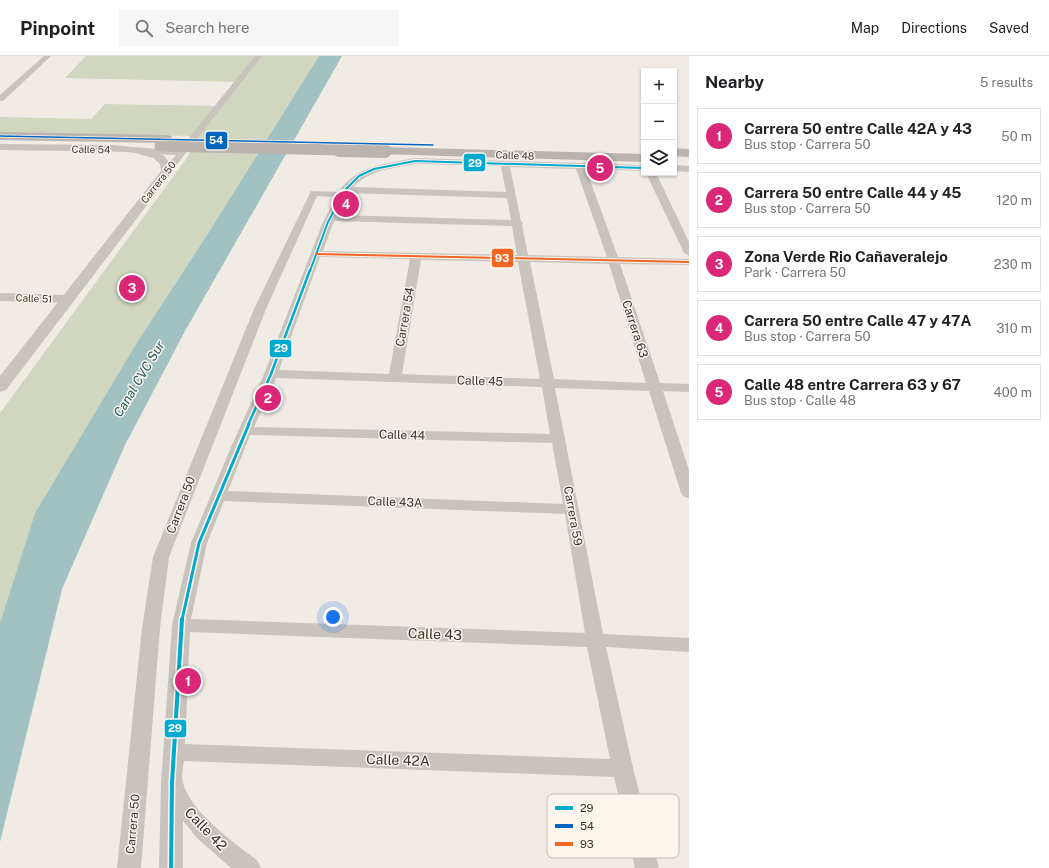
<!DOCTYPE html>
<html lang="en">
<head>
<meta charset="utf-8">
<style>
	:root { --surface:#fff; --page:#f6f6f6; --text:#202124; --muted:#757577; --line:#e0e0e0; --accent:#db2777 }
	body { margin:0; font-family:"Public Sans",sans-serif; background:var(--page); color:var(--text) }
	.controls { position:absolute; right:12px; top:12px; display:grid; overflow:hidden; border-radius:0px; box-shadow:0 1px 3px #0004 }
	.controls button { width:36px; height:36px; display:grid; place-items:center; padding:0; border:0; border-bottom:1px solid var(--line); background:var(--surface); color:var(--text); font:20px sans-serif }
	.you { position:absolute; left:333px; top:561px; width:14px; height:14px; margin:-10px; border:3px solid #fff; border-radius:50%; background:#1a73e8; box-shadow:0 0 0 6px #1a73e833 }
	.badge { display:grid; place-items:center; width:26px; height:26px; border-radius:50%; background:var(--accent); color:#fff; font-size:13px; font-weight:700 }
	.pin { position:absolute; translate:-50% -50%; border:2px solid #fff; box-shadow:0 1px 4px #0006 }
	.list { margin:0; padding:0; list-style:none }
	h2 { display:flex; justify-content:space-between; align-items:center; height:52px; margin:0; padding:0 16px; font-size:17px }
	h2 small { font-size:13px; font-weight:400; color:var(--muted) }
	.list li { display:grid; grid-template-columns:26px 1fr auto; gap:12px; align-items:center; box-sizing:border-box; height:56px; margin:0 8px 8px; padding:0 8px; border:1px solid var(--line); border-radius:0px }
	.list b { display:block; font-size:15px; white-space:nowrap }
	.list p { margin:0; font-size:13px; white-space:nowrap; color:var(--muted) }
	.list em { font-size:13px; font-style:normal; color:var(--muted) }
	.icon { flex:none; width:22px; height:22px; fill:none; stroke:currentColor; stroke-width:2; stroke-linecap:round; stroke-linejoin:round }
	.map { position:relative; flex:none; width:689px; height:812px; overflow:hidden }
	header { display:flex; align-items:center; gap:24px; box-sizing:border-box; height:56px; padding:0 20px; background:var(--surface); border-bottom:1px solid var(--line) }
	header strong { font-size:19px }
	nav { display:flex; gap:22px; margin-inline-start:auto; font-size:14px }
	.search { width:280px; height:36px; background:var(--page); display:flex; align-items:center; gap:10px; box-sizing:border-box; padding:0 14px; border-radius:0px; color:var(--muted); font-size:15px }
	main { display:flex }
	aside { flex:1; background:var(--surface) }
	.map>svg:first-child { display:block }
	.green { fill:#d1d6bf }
	.water { fill:#a1c2c1 }
	.lines { fill:none; stroke-linecap:round; stroke-linejoin:round }
	.minor { fill:#c9c3be; fill-rule:evenodd }
	.tertiary { fill:#c9c3be; fill-rule:evenodd }
	.secondary { fill:#bab3ae; fill-rule:evenodd }
	.secondary-bridge-far1 { stroke:#bab3ae; stroke-width:11 }
	.secondary-bridge { stroke:#bab3ae; stroke-width:14 }
	.bus-1-far3-casing { stroke:#fbf5ee; stroke-width:4 }
	.bus-1-far2-casing { stroke:#fbf5ee; stroke-width:5 }
	.bus-1-far1-casing { stroke:#fbf5ee; stroke-width:6 }
	.bus-1-casing { stroke:#fbf5ee; stroke-width:7 }
	.bus-2-casing { stroke:#fbf5ee; stroke-width:3 }
	.bus-3-casing { stroke:#fbf5ee; stroke-width:4 }
	.bus-1-far3 { stroke:#00a9ce; stroke-width:2 }
	.bus-1-far2 { stroke:#00a9ce; stroke-width:2.5 }
	.bus-1-far1 { stroke:#00a9ce; stroke-width:3 }
	.bus-1 { stroke:#00a9ce; stroke-width:4 }
	.bus-2 { stroke:#0065bd; stroke-width:1.5 }
	.bus-3 { stroke:#f26522; stroke-width:2 }
	.labels { text-anchor:middle; dominant-baseline:central; stroke-width:3; stroke-linejoin:round; paint-order:stroke }
	.far-street-label { font-size:10px; fill:#3b302b; stroke:#fbf5ee }
	.street-label { font-size:12px; fill:#3b302b; stroke:#fbf5ee }
	.water-label { font-size:13px; font-style:italic; fill:#1f5a5e; stroke:#fbf5ee }
	.near-street-label { font-size:14px; fill:#3b302b; stroke:#fbf5ee }
	.key { fill:#fbf5ee; stroke:#c1bab4; stroke-width:1 }
	.key-label { font-size:11px; fill:#3b302b }
	.line-badge { stroke:#fbf5ee; stroke-width:1.5 }
	.badge-label { font-size:11px; text-anchor:middle; font-weight:bold; fill:#fff }
</style>
</head>
<body>
<header>
<strong>Pinpoint</strong>
<div class="search"><svg class="icon" aria-label="search" viewBox="0 0 24 24"><circle cx="10" cy="10" r="6"/><path d="M15 15l6 6"/></svg>Search here</div>
<nav><a>Map</a><a>Directions</a><a>Saved</a></nav>
</header>
<main>
<div class="map">
<svg width="689" height="812" viewBox="0 0 689 812">
	<rect width="100%" height="100%" fill="#f0ebe5"/>
	<!-- green -->
	<polygon class="green" points="86,0 319,0 209,176 136,288 35,457 0,567 0,357 189,99 194,80 0,77 0,61 91,63 105,48 217,50 238,26 65,22"/>
	<!-- water -->
	<polygon class="water" points="319,0 342,0 185,275 125,389 62,533 0,786 0,567 35,457 136,288 209,176"/>
	<g class="lines">
		<!-- minor -->
		<g class="minor">
			<polygon points="44,0 51,0 3,45 0,45 0,39"/>
			<polygon points="255,0 262,0 170,117 167,118 162,115 176,99 125,96 124,94 125,92 128,91 179,94"/>
			<path d="M415 102 644 109V115L586 113 618 201 689 203V209L620 208 660 327 689 328V336L663 335 689 414V442L683 440 681 437 649 335 555 332 603 578 689 582V596L606 591 633 712 659 812H635L614 721 184 705C183 711 181 720 183 727 191 756 234 787 257 804L261 812H231L198 783 183 765V812H159L161 727 172 569 191 487 231 391 264 318 323 166 336 141 317 140 266 253 169 501 160 572 141 812H117L142 572 153 501 254 253 311 135 339 136C355 109 388 108 415 102ZM415 108 501 110 506 136 353 131C372 113 390 113 415 108ZM510 111 576 113 607 201 528 199 522 169 523 167 521 165ZM348 137 507 142 511 164 337 159ZM334 165 512 170 517 199 323 195ZM320 201 410 203 389 318 279 314ZM421 204 518 206 540 323 402 318ZM530 206 609 208 646 327 554 323ZM276 322 542 331 550 378 254 371ZM250 379 552 387 563 448 228 435ZM224 445 565 458 585 577 191 563 207 487ZM190 576 587 591 610 703 185 688Z"/>
			<polygon points="674,109 689,110 689,116 674,115"/>
			<polygon points="646,117 656,117 689,186 689,200 684,197"/>
			<polygon points="0,237 69,239 73,241 75,243 73,245 69,247 0,245"/>
		</g>
		<!-- tertiary -->
		<polygon class="tertiary" points="0,88 114,89 141,92 163,99 171,108 173,115 6,334 0,336 0,320 161,115 160,108 153,102 132,96 0,94"/>
		<!-- secondary -->
		<g class="secondary">
			<polygon points="0,76 167,79 171,80 173,83 171,86 167,87 0,84"/>
			<polygon points="385,91 644,98 644,106 381,98 379,95 381,92"/>
			<polygon points="674,92 689,93 689,101 674,100"/>
		</g>
		<!-- secondary-bridge-far1 -->
		<polyline class="secondary-bridge-far1" points="160,90 384,95"/>
		<!-- secondary-bridge -->
		<polyline class="secondary-bridge" points="339,94 385,95"/>
		<!-- bus-1-far3 casing -->
		<g class="bus-1-far3-casing">
			<polyline id="bus-1-far3" points="310,215 328,166 345,134 359,120 374,113 415,105 644,112"/>
		</g>
		<!-- bus-1-far2 casing -->
		<g class="bus-1-far2-casing">
			<polyline id="bus-1-far2" points="248,369 271,318 310,214"/>
		</g>
		<!-- bus-1-far1 casing -->
		<g class="bus-1-far1-casing">
			<polyline id="bus-1-far1" points="182,564 199,487 249,368"/>
		</g>
		<!-- bus-1 casing -->
		<g class="bus-1-casing">
			<polyline id="bus-1" points="171,812 172,727 182,563"/>
		</g>
		<!-- bus-2 casing -->
		<g class="bus-2-casing">
			<polyline id="bus-2" points="0,80 433,89"/>
		</g>
		<!-- bus-3 casing -->
		<g class="bus-3-casing">
			<polyline id="bus-3" points="316,198 689,206"/>
		</g>
		<!-- bus-1-far3 -->
		<use href="#bus-1-far3" class="bus-1-far3"/>
		<!-- bus-1-far2 -->
		<use href="#bus-1-far2" class="bus-1-far2"/>
		<!-- bus-1-far1 -->
		<use href="#bus-1-far1" class="bus-1-far1"/>
		<!-- bus-1 -->
		<use href="#bus-1" class="bus-1"/>
		<!-- bus-2 -->
		<use href="#bus-2" class="bus-2"/>
		<!-- bus-3 -->
		<use href="#bus-3" class="bus-3"/>
	</g>
	<g class="labels">
		<!-- far-street labels -->
		<g class="far-street-label">
			<text transform="translate(91 93) rotate(1)">Calle 54</text>
			<text transform="translate(515 99) rotate(2)">Calle 48</text>
			<text transform="translate(158 126) rotate(-52)">Carrera 50</text>
			<text transform="translate(34 242) rotate(2)">Calle 51</text>
		</g>
		<!-- street labels -->
		<g class="street-label">
			<text transform="translate(405 261) rotate(-80)">Carrera 54</text>
			<text transform="translate(635 273) rotate(72)">Carrera 63</text>
			<text transform="translate(480 325) rotate(2)">Calle 45</text>
			<text transform="translate(402 379) rotate(2)">Calle 44</text>
			<text transform="translate(395 446) rotate(2)">Calle 43A</text>
			<text transform="translate(181 449) rotate(-69)">Carrera 50</text>
			<text transform="translate(573 460) rotate(80)">Carrera 59</text>
			<text transform="translate(133 768) rotate(-85)">Carrera 50</text>
		</g>
		<!-- water labels -->
		<g class="water-label">
			<text transform="translate(139 323) rotate(-59)">Canal CVC Sur</text>
		</g>
		<!-- near-street labels -->
		<g class="near-street-label">
			<text transform="translate(435 578) rotate(2)">Calle 43</text>
			<text transform="translate(398 704) rotate(2)">Calle 42A</text>
			<text transform="translate(206 773) rotate(46)">Calle 42</text>
		</g>
	</g>
	<!-- legend -->
	<rect x="547" y="738" width="132" height="64" rx="6" class="key"/>
	<rect x="555" y="750" width="18" height="4" fill="#00a9ce"/>
	<rect x="555" y="768" width="18" height="4" fill="#0065bd"/>
	<rect x="555" y="786" width="18" height="4" fill="#f26522"/>
	<g class="key-label">
		<text x="580" y="756">29</text>
		<text x="580" y="774">54</text>
		<text x="580" y="792">93</text>
	</g>
	<g class="line-badge">
		<rect x="205" y="75" width="23" height="19" rx="4" fill="#0065bd"/>
		<rect x="463" y="97" width="23" height="19" rx="4" fill="#00a9ce"/>
		<rect x="491" y="192" width="23" height="20" rx="4" fill="#f26522"/>
		<rect x="269" y="283" width="23" height="19" rx="4" fill="#00a9ce"/>
		<rect x="164" y="663" width="23" height="19" rx="4" fill="#00a9ce"/>
	</g>
	<g class="badge-label">
		<text x="216" y="88">54</text>
		<text x="475" y="111">29</text>
		<text x="502" y="206">93</text>
		<text x="281" y="296">29</text>
		<text x="175" y="676">29</text>
	</g>
</svg>
<div class="controls">
<button>+</button>
<button>−</button>
<button><svg class="icon" aria-label="layers" viewBox="0 0 24 24"><path d="M12 4l9 5-9 5-9-5zM3 14l9 5 9-5"/></svg></button>
</div>
<div class="you"></div>
<div class="pin badge" style="left:188px;top:625px">1</div>
<div class="pin badge" style="left:268px;top:342px">2</div>
<div class="pin badge" style="left:132px;top:232px">3</div>
<div class="pin badge" style="left:346px;top:148px">4</div>
<div class="pin badge" style="left:600px;top:112px">5</div>
</div>
<aside>
<h2>Nearby<small>5 results</small></h2>
<ul class="list">
<li><span class="badge">1</span><div><b>Carrera 50 entre Calle 42A y 43</b><p>Bus stop · Carrera 50</p></div><em>50 m</em></li>
<li><span class="badge">2</span><div><b>Carrera 50 entre Calle 44 y 45</b><p>Bus stop · Carrera 50</p></div><em>120 m</em></li>
<li><span class="badge">3</span><div><b>Zona Verde Rio Cañaveralejo</b><p>Park · Carrera 50</p></div><em>230 m</em></li>
<li><span class="badge">4</span><div><b>Carrera 50 entre Calle 47 y 47A</b><p>Bus stop · Carrera 50</p></div><em>310 m</em></li>
<li><span class="badge">5</span><div><b>Calle 48 entre Carrera 63 y 67</b><p>Bus stop · Calle 48</p></div><em>400 m</em></li>
</ul>
</aside>
</main>
</body>
</html>
